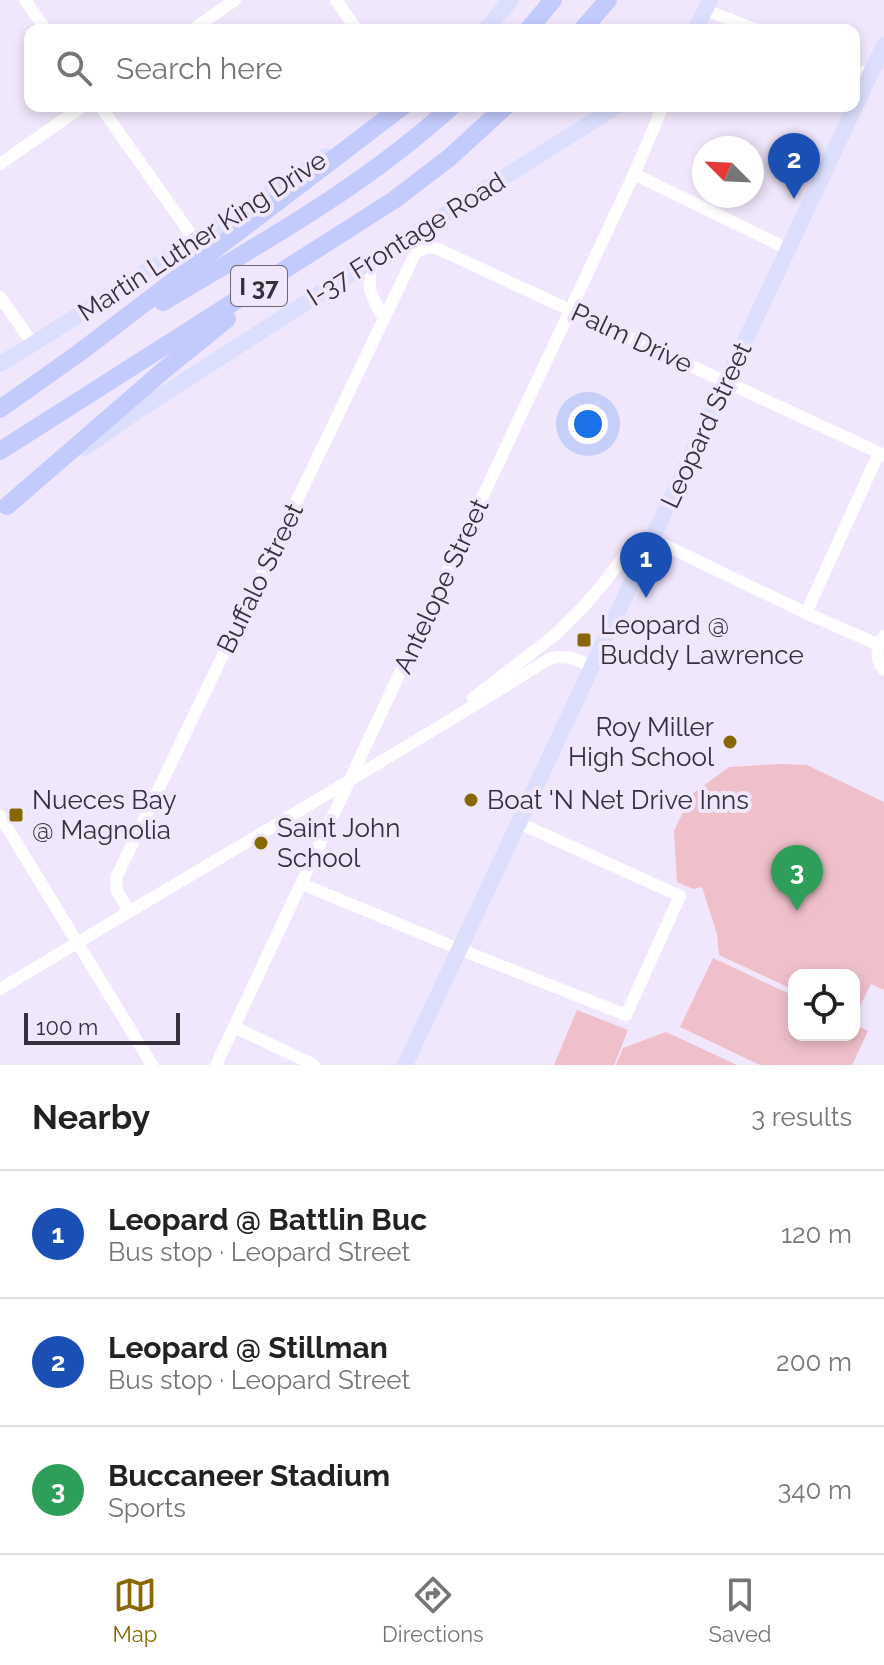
<!DOCTYPE html>
<html lang="en">
<head>
<meta charset="utf-8">
<style>
	:root { --surface:#fff; --page:#f2f2f2; --text:#222; --muted:#767676; --line:#e0e0e0; --accent:#876803 }
	body { margin:0; font-family:Raleway,sans-serif; background:var(--page); color:var(--text) }
	.controls { position:absolute; right:24px; bottom:24px; display:grid; overflow:hidden; border-radius:16px; box-shadow:0 4px 12px #0003 }
	.controls button { width:72px; height:72px; display:grid; place-items:center; padding:0; border:0; border-bottom:2px solid var(--line); background:var(--surface); color:var(--text); font:40px sans-serif }
	.compass { position:absolute; left:692px; top:136px; width:72px; height:72px; border-radius:50%; background:var(--surface); box-shadow:0 4px 12px #0003; rotate:294deg }
	.scale { position:absolute; left:24px; bottom:20px; width:156px; box-sizing:border-box; padding-left:8px; border:4px solid #362f3c; border-top:0; font-size:22px; line-height:28px; white-space:nowrap; color:#362f3c; -webkit-text-stroke:6px #f1e7fc; paint-order:stroke }
	.you { position:absolute; left:588px; top:424px; width:28px; height:28px; margin:-20px; border:6px solid #fff; border-radius:50%; background:#1a73e8; box-shadow:0 0 0 12px #1a73e833 }
	.badge { display:grid; place-items:center; width:52px; height:52px; border-radius:50%; background:var(--accent); color:#fff; font-size:26px; font-weight:700 }
	.pin { position:absolute; translate:-50% -66px; filter:drop-shadow(0 2px 4px #0008) }
	.pin::after { content:''; position:absolute; top:42px; width:28px; height:24px; background:inherit; clip-path:polygon(0 0,100% 0,50% 100%) }
	.list { margin:0; padding:0; list-style:none }
	h2 { display:flex; justify-content:space-between; align-items:center; height:104px; margin:0; padding:0 32px; font-size:34px }
	h2 small { font-size:26px; font-weight:400; color:var(--muted) }
	.list li { display:grid; grid-template-columns:52px 1fr auto; gap:24px; align-items:center; box-sizing:border-box; height:128px; padding:0 32px; border-top:2px solid var(--line) }
	.list b { display:block; font-size:30px; white-space:nowrap }
	.list p { margin:0; font-size:26px; white-space:nowrap; color:var(--muted) }
	.list em { font-size:26px; font-style:normal; color:var(--muted) }
	.icon { flex:none; width:44px; height:44px; fill:none; stroke:currentColor; stroke-width:2; stroke-linecap:round; stroke-linejoin:round }
	.map { position:relative; flex:none; width:884px; height:1065px; overflow:hidden }
	.search { position:absolute; background:var(--surface); box-shadow:0 4px 12px #0003; left:24px; right:24px; top:24px; height:88px; display:flex; align-items:center; gap:20px; box-sizing:border-box; padding:0 28px; border-radius:16px; color:var(--muted); font-size:30px }
	.sheet { height:488px; background:var(--surface) }
	nav { display:flex; justify-content:space-around; align-items:center; box-sizing:border-box; height:112px; border-top:2px solid var(--line); background:var(--surface); font-size:22px; color:var(--muted) }
	nav a { display:grid; justify-items:center; gap:4px }
	nav .on { color:var(--accent) }
	.map>svg:first-child { display:block }
	.green { fill:#efbfca }
	.lines { fill:none; stroke-linecap:round; stroke-linejoin:round }
	.minor { stroke:#fff; stroke-width:12 }
	.major { stroke:#dbdffd; stroke-width:16 }
	.highway { stroke:#c3cafc; stroke-width:18 }
	.poi-dot { fill:#876803; stroke:#f1e7fc; stroke-width:3 }
	.labels { text-anchor:middle; dominant-baseline:central; stroke-width:8; stroke-linejoin:round; paint-order:stroke }
	.shield { fill:#f1e7fc; stroke:#6e6676; stroke-width:2 }
	.shield-label { font-size:24px; font-weight:bold; fill:#362f3c }
	.street-label { font-size:26px; fill:#362f3c; stroke:#f1e7fc }
	.poi-label { font-size:26px; fill:#362f3c; stroke:#f1e7fc; text-anchor:start }
</style>
</head>
<body>
<div class="map">
<svg width="884" height="1065" viewBox="0 0 884 1065">
	<rect width="100%" height="100%" fill="#f1e7fc"/>
	<!-- green -->
	<g class="green">
		<polygon points="780,764 807,765 884,802 884,990 871,984 854,1018 854,975 794,975 794,990 719,955 717,934 702,887 693,889 677,882 674,831 691,795 729,767"/>
		<polygon points="713,958 794,996 794,1035 854,1035 854,1024 868,1031 852,1065 760,1065 680,1027"/>
		<polygon points="577,1010 628,1030 614,1065 554,1065"/>
		<polygon points="666,1032 737,1065 616,1065 623,1048"/>
	</g>
	<g class="lines">
		<!-- minor -->
		<g class="minor">
			<polyline points="25,0 46,30"/>
			<polyline points="336,0 357,30"/>
			<polyline points="706,10 757,30"/>
			<polyline points="192,30 235,0"/>
			<polyline points="854,69 870,75"/>
			<polyline points="100,106 195,240"/>
			<polyline points="0,164 83,106"/>
			<polyline points="634,174 788,249"/>
			<path d="M373 260C366 290 370 293 384 319"/>
			<polyline points="0,297 33,344"/>
			<polyline points="806,613 879,453"/>
			<path d="M884 636C876 647 875 659 884 670"/>
			<polyline points="473,698 555,635 584,606 607,579 630,548 652,539 806,613 879,645"/>
			<polyline points="0,816 152,1065"/>
			<polyline points="302,884 459,949 626,1015 680,896 519,823"/>
			<polyline points="129,911 117,891 116,878 416,252 428,247 436,248 884,455"/>
			<path d="M0 989C183 879 368 772 549 659 566 654 576 659 591 666"/>
			<polyline points="234,1027 314,1065"/>
			<polyline points="216,1065 634,174 663,106"/>
		</g>
		<!-- major -->
		<g class="major">
			<polyline points="485,30 511,0"/>
			<polyline points="695,30 710,0"/>
			<polyline points="0,364 33,344 326,156"/>
			<polyline points="85,448 136,412 333,285 617,106"/>
			<polyline points="405,1065 884,45"/>
		</g>
		<!-- highway -->
		<g class="highway">
			<polyline points="528,30 553,0"/>
			<polyline points="582,30 608,0"/>
			<path d="M163 302C263 242 366 185 452 106"/>
			<polyline points="0,409 79,353 403,106"/>
			<polyline points="0,451 394,200 449,158 506,106"/>
			<polyline points="7,506 164,370 227,319"/>
		</g>
	</g>
	<!-- markers -->
	<g class="poi-dot">
		<rect x="576" y="632" width="16" height="16" rx="4"/>
		<circle cx="730" cy="742" r="8"/>
		<circle cx="471" cy="800" r="8"/>
		<rect x="8" y="807" width="16" height="16" rx="4"/>
		<circle cx="261" cy="843" r="8"/>
	</g>
	<g class="labels">
		<!-- shield labels -->
		<rect class="shield" x="231" y="266" width="56" height="40" rx="6"/>
		<g class="shield-label">
			<text x="259" y="286">I 37</text>
		</g>
		<!-- street labels -->
		<g class="street-label">
			<text transform="translate(202 236) rotate(-33)">Martin Luther King Drive</text>
			<text transform="translate(406 239) rotate(-32)">I-37 Frontage Road</text>
			<text transform="translate(632 338) rotate(25)">Palm Drive</text>
			<text transform="translate(706 425) rotate(-65)">Leopard Street</text>
			<text transform="translate(260 578) rotate(-64)">Buffalo Street</text>
			<text transform="translate(441 586) rotate(-65)">Antelope Street</text>
		</g>
		<!-- poi labels -->
		<g class="poi-label">
			<text x="600" y="625">Leopard @<tspan x="600" dy="30">Buddy Lawrence</tspan></text>
			<text x="714" y="727" text-anchor="end">Roy Miller<tspan x="714" dy="30">High School</tspan></text>
			<text x="32" y="800">Nueces Bay<tspan x="32" dy="30">@ Magnolia</tspan></text>
			<text x="487" y="800">Boat 'N Net Drive Inns</text>
			<text x="277" y="828">Saint John<tspan x="277" dy="30">School</tspan></text>
		</g>
	</g>
</svg>
<div class="controls">
<button><svg class="icon" aria-label="locate" viewBox="0 0 24 24"><circle cx="12" cy="12" r="6"/><path d="M12 2v4M12 18v4M2 12h4M18 12h4"/></svg></button>
</div>
<svg class="compass" viewBox="-18 -18 36 36"><path d="M0-13l5 13h-10z" fill="#e53935"/><path d="M0 13l5-13h-10z" fill="#767676"/></svg>
<div class="scale">100 m</div>
<div class="you"></div>
<div class="pin badge" style="left:646px;top:598px;background:#1a4fb4">1</div>
<div class="pin badge" style="left:794px;top:199px;background:#1a4fb4">2</div>
<div class="pin badge" style="left:797px;top:911px;background:#2e9e5b">3</div>
<div class="search"><svg class="icon" aria-label="search" viewBox="0 0 24 24"><circle cx="10" cy="10" r="6"/><path d="M15 15l6 6"/></svg>Search here</div>
</div>
<section class="sheet">
<h2>Nearby<small>3 results</small></h2>
<ul class="list">
<li><span class="badge" style="background:#1a4fb4">1</span><div><b>Leopard @ Battlin Buc</b><p>Bus stop · Leopard Street</p></div><em>120 m</em></li>
<li><span class="badge" style="background:#1a4fb4">2</span><div><b>Leopard @ Stillman</b><p>Bus stop · Leopard Street</p></div><em>200 m</em></li>
<li><span class="badge" style="background:#2e9e5b">3</span><div><b>Buccaneer Stadium</b><p>Sports</p></div><em>340 m</em></li>
</ul>
</section>
<nav>
<a class="on"><svg class="icon" aria-label="map" viewBox="0 0 24 24"><path d="M3 6l6-2 6 2 6-2v14l-6 2-6-2-6 2zM9 4v14M15 6v14"/></svg>Map</a>
<a><svg class="icon" aria-label="directions" viewBox="0 0 24 24"><path d="M12 3l9 9-9 9-9-9zM9 14v-3h6M13 9l2 2-2 2"/></svg>Directions</a>
<a><svg class="icon" aria-label="saved" viewBox="0 0 24 24"><path d="M7 4h10v16l-5-4-5 4z"/></svg>Saved</a>
</nav>
</body>
</html>
